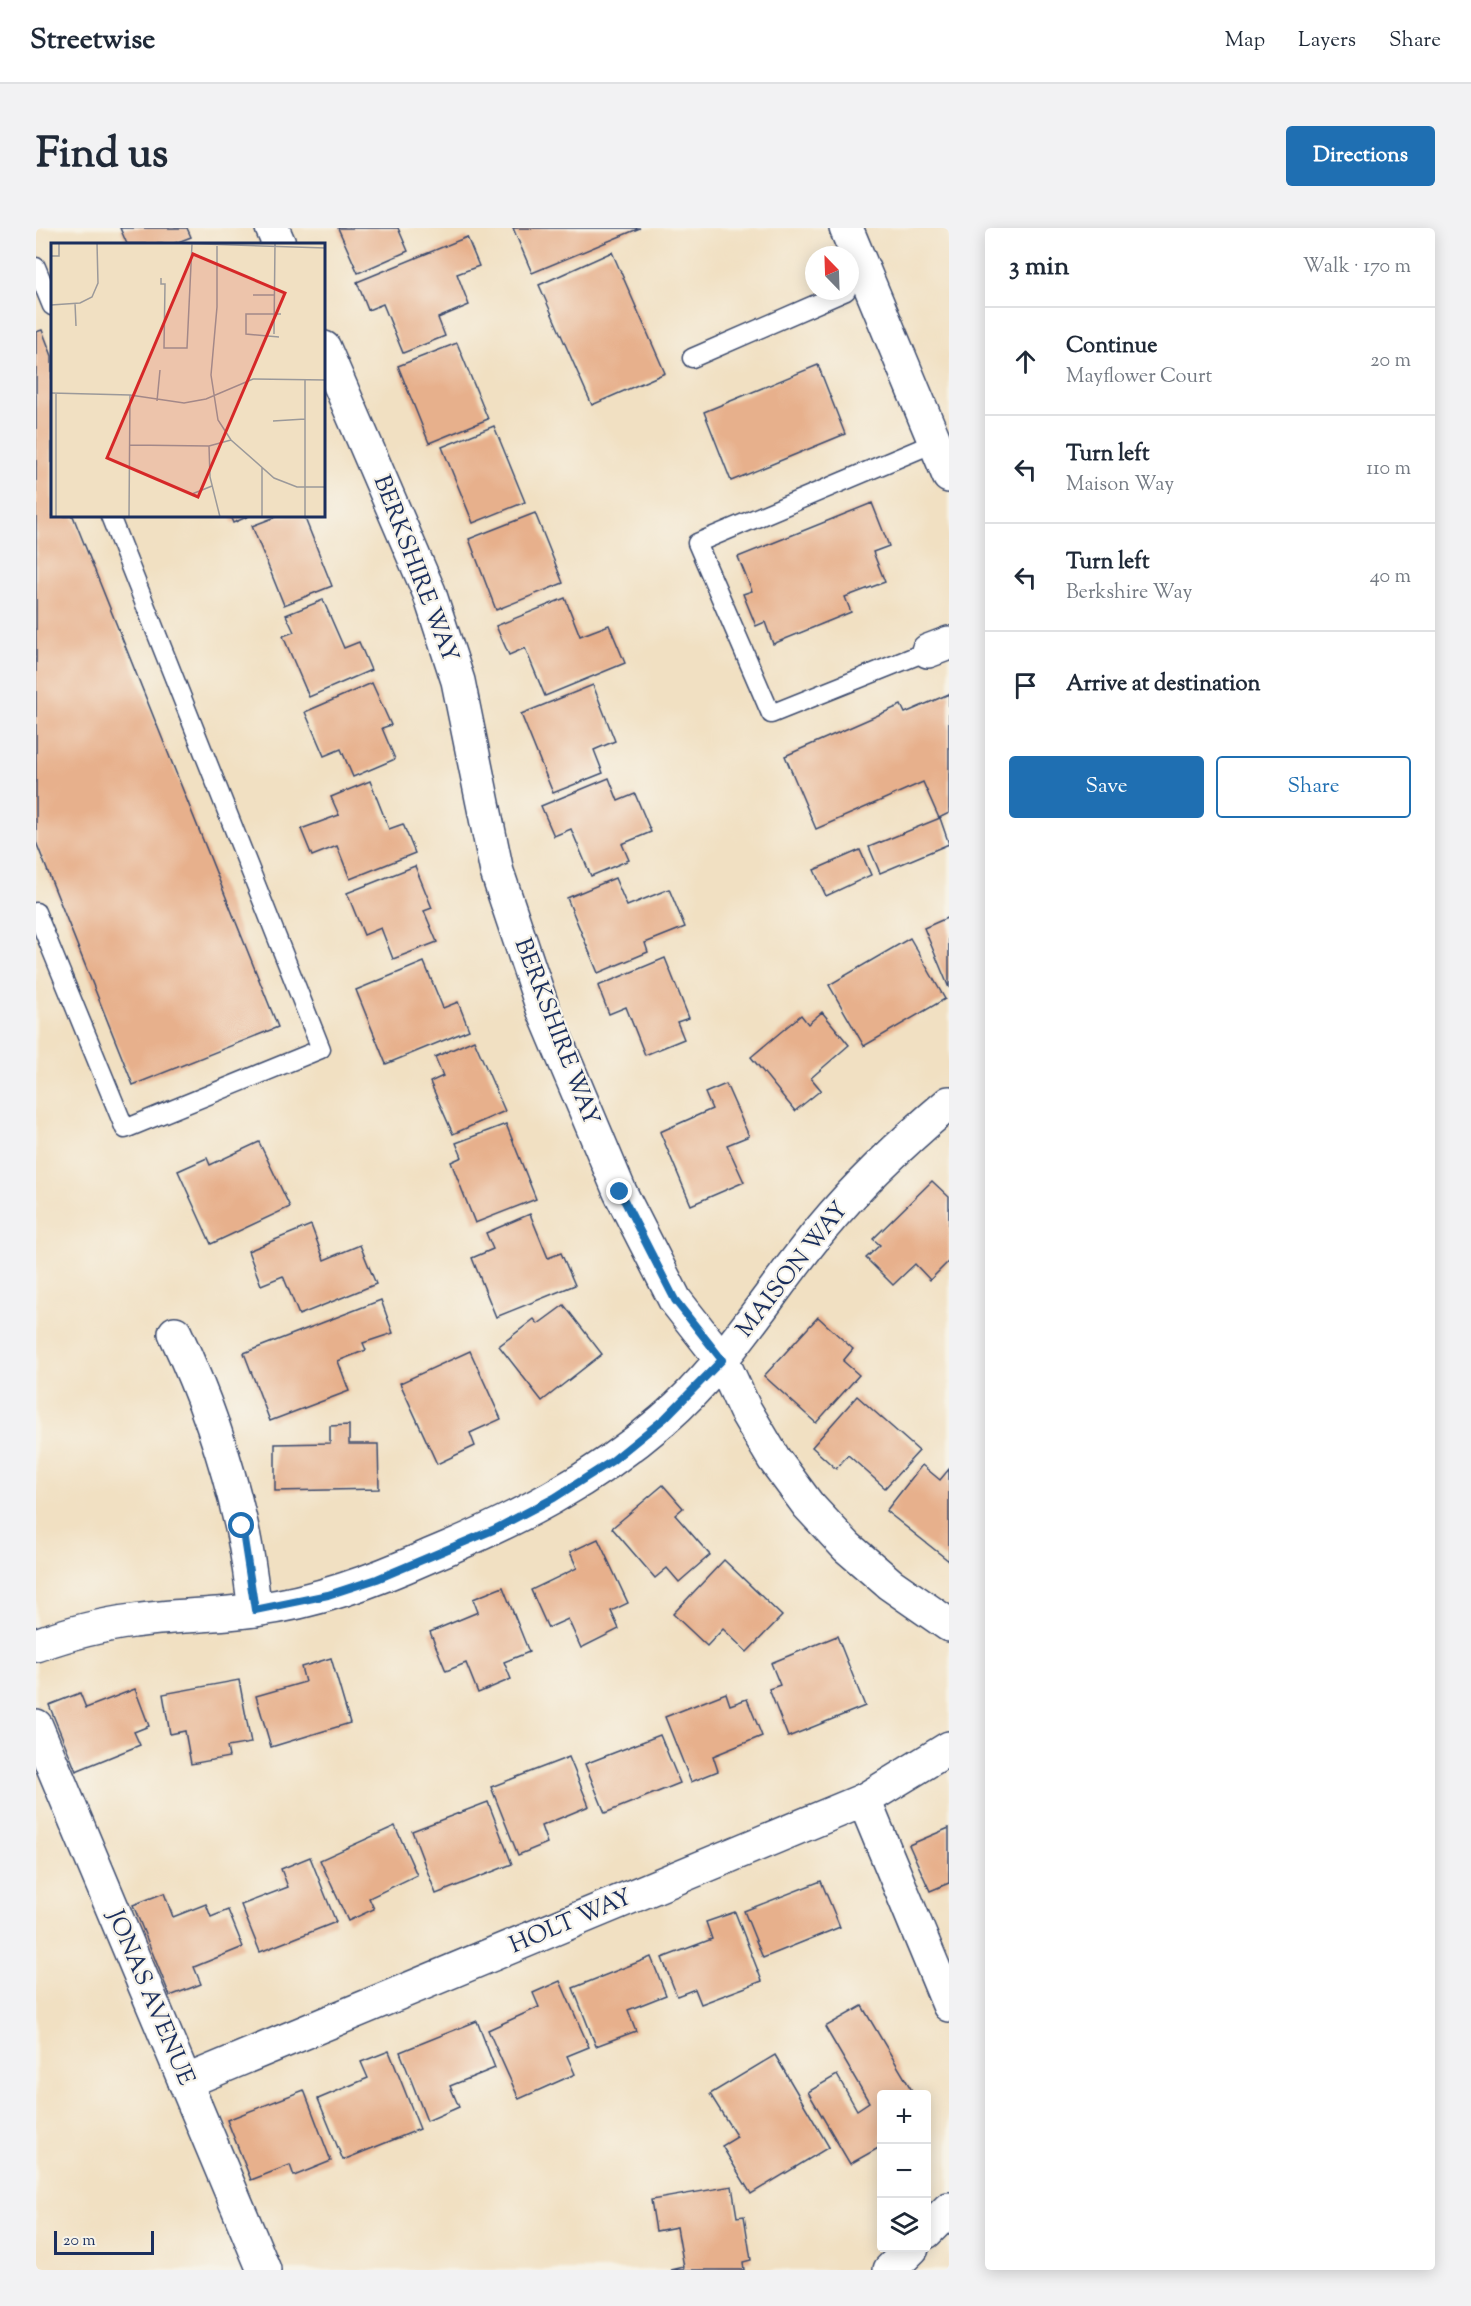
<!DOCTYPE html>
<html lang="en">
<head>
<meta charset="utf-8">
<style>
	:root { --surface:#fff; --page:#f2f2f3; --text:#1f2937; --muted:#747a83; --line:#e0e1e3; --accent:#1f6fb2 }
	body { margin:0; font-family:"Sorts Mill Goudy",serif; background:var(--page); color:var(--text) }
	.controls { position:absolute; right:18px; bottom:18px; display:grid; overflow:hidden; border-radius:6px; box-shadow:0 3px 15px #0003 }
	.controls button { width:54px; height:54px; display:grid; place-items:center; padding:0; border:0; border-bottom:2px solid var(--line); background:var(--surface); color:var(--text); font:30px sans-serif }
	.compass { position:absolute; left:769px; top:18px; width:54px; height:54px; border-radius:50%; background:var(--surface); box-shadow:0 3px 15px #0003; rotate:337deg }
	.scale { position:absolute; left:18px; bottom:15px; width:100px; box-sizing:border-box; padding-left:6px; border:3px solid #1b2f5e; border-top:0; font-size:16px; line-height:21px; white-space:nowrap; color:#1b2f5e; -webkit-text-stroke:4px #f7f3e8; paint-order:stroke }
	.stop { position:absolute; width:18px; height:18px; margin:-14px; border:4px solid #1f6fb2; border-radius:50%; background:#fff }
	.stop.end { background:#1f6fb2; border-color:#fff; box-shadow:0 2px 6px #0008 }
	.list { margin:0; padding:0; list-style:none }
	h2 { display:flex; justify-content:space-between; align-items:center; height:78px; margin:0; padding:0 24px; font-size:26px }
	h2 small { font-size:20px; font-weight:400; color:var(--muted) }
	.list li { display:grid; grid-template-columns:39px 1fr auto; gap:18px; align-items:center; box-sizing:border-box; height:108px; padding:0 24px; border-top:2px solid var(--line) }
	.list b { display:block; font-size:22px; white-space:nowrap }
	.list p { margin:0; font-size:20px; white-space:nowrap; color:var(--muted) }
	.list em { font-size:20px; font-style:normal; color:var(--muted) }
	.actions { display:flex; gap:12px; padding:18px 24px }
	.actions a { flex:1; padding:14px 0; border:2px solid var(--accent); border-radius:6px; text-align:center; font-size:21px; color:var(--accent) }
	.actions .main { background:var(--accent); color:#fff }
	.icon { flex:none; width:33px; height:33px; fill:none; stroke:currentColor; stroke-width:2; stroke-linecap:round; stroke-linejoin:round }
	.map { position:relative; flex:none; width:913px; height:2042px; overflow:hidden; border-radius:6px }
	header { display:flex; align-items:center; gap:36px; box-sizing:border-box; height:84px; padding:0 30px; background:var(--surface); border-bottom:2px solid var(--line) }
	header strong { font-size:28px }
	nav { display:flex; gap:33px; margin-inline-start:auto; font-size:21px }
	.intro { display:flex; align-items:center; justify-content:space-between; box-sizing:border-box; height:144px; padding:0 36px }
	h1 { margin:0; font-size:42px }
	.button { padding:15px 27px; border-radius:6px; background:var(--accent); color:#fff; font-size:21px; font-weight:700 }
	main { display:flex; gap:36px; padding:0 36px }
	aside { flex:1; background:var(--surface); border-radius:6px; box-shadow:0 3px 15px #0003 }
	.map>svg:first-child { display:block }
	.building { fill:#e7b08c }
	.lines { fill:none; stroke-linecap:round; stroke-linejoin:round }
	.service-casing { stroke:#3b4a6d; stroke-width:21 }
	.minor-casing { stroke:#3b4a6d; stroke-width:36 }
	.service { stroke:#fff; stroke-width:18 }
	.minor { stroke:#fff; stroke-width:33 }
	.route { stroke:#1f6fb2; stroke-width:8 }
	.labels { text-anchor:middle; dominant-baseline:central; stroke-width:4.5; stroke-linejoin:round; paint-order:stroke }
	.street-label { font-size:24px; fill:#1b2f5e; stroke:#f7f3e8 }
	.inset-road { fill:none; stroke:#9b999a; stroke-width:1.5 }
	.view { fill:#d62828; fill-opacity:0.15; stroke:#d62828; stroke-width:3 }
	.inset-edge { fill:none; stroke:#1b2f5e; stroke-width:3 }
</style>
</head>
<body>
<header>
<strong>Streetwise</strong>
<nav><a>Map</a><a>Layers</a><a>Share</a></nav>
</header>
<div class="intro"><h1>Find us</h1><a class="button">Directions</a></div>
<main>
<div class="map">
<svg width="913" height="2042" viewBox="0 0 913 2042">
	<rect width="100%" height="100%" fill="#f7f3e8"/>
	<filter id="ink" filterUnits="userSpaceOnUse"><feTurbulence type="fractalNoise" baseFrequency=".0167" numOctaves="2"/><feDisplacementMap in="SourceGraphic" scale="12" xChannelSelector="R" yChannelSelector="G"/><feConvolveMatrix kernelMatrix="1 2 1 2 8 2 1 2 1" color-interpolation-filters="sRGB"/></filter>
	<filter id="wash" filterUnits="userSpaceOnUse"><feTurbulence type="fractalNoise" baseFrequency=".008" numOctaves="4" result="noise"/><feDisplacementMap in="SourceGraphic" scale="24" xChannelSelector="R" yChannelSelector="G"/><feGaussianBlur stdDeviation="1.35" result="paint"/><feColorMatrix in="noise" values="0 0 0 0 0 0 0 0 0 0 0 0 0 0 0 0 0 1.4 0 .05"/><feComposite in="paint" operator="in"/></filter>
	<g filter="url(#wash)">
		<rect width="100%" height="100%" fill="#f1e0c2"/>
		<g id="blocks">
			<!-- building -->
			<g class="building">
				<polygon points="84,0 151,0 155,9 137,16 91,16"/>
				<polygon points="302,0 362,0 372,23 322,45"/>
				<polygon points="477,0 604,0 496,45"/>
				<polygon points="431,9 443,38 421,46 433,77 402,90 409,108 367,125 347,76 332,82 321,54"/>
				<polygon points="576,24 629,145 556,177 503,57"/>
				<polygon points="6,102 16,128 16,288 37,288 242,799 97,857 0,614 0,104"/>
				<polygon points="421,115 452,191 393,215 362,138"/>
				<polygon points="782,137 809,206 695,253 668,184"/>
				<polygon points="458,198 489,274 437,295 406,219"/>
				<polygon points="836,275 853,318 837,324 849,354 809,369 815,384 737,416 729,394 720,398 707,366 716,363 702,329"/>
				<polygon points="499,285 527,355 460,382 433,311"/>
				<polygon points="194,288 213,288 197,295"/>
				<polygon points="242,288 268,288 296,358 248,377 216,298"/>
				<polygon points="529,370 544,408 573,397 589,435 509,468 489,420 473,427 460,398"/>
				<polygon points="287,372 308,420 323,414 335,442 273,469 247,408 258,404 250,387"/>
				<polygon points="336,455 355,497 346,500 359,531 317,549 305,521 288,528 269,484"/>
				<polygon points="557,457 579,513 558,522 567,545 517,565 485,486"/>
				<polygon points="913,466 913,585 903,590 887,554 780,601 749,528 865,477 869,485"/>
				<polygon points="573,550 582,573 599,566 615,604 586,616 593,632 555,648 535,601 518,608 505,578"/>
				<polygon points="334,553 353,601 367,596 379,625 314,651 301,618 276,628 265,601 303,587 295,569"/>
				<polygon points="904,590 913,616 844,645 833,619"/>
				<polygon points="824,622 835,647 790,668 778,642"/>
				<polygon points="379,638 396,680 388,683 401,714 357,731 345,700 328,707 311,665"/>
				<polygon points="579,650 591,678 633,661 649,699 609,715 612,724 562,745 531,670"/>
				<polygon points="913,689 913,760 888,700"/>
				<polygon points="874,710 909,771 828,818 793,757"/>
				<polygon points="629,730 653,790 641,794 648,811 609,827 590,779 573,786 562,758"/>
				<polygon points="388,734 407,780 422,774 433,802 350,836 320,762"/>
				<polygon points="786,784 813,817 775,850 785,862 759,883 715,829 765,787 772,796"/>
				<polygon points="438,812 469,883 417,906 394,854 407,848 399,829"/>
				<polygon points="690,856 713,908 691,917 708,954 655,977 624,904 676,881 669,865"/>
				<polygon points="470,896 500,971 439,995 415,934 426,929 420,915"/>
				<polygon points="223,914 254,979 175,1016 142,943 171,930 174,937"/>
				<polygon points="896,953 913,969 913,1033 894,1052 879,1036 857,1057 830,1030 844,1017 837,1011"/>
				<polygon points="494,986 512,1030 525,1025 539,1057 460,1089 436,1030 457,1021 450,1005"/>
				<polygon points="275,997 288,1032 324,1017 340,1056 263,1087 247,1048 225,1057 212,1023"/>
				<polygon points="345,1072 357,1105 327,1115 330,1122 302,1133 313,1163 234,1193 208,1125"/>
				<polygon points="528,1077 566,1126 506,1173 463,1118 498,1091 502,1096"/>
				<polygon points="782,1089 817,1121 807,1133 823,1147 780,1195 728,1148"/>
				<polygon points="434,1123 465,1191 434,1205 439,1218 401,1236 364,1155"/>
				<polygon points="821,1168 883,1223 849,1260 812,1227 800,1241 776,1219"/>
				<polygon points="313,1197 313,1216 342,1216 343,1261 239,1263 239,1216 294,1215 294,1198"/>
				<polygon points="886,1237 904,1252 913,1241 913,1333 850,1283"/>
				<polygon points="627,1257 647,1280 639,1287 674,1327 643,1354 631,1340 619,1350 576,1300"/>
				<polygon points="562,1311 592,1375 575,1383 583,1401 545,1420 532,1391 512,1400 495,1362 541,1340 534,1324"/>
				<polygon points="688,1332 746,1388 711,1424 687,1401 671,1418 637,1386"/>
				<polygon points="467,1359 493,1424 468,1434 475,1451 442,1465 430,1435 410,1443 394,1404 442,1384 437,1371"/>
				<polygon points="801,1408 829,1478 752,1509 733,1461 744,1457 735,1435"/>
				<polygon points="295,1430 314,1495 235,1519 220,1468 269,1454 265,1439"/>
				<polygon points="203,1452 215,1515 191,1519 193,1529 155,1536 149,1503 134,1506 127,1466"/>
				<polygon points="99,1461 113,1498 98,1504 104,1517 40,1543 13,1477 44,1465 50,1480"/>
				<polygon points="690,1465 694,1477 711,1471 726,1508 677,1528 682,1543 655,1554 629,1489"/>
				<polygon points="624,1507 644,1555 569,1585 549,1536"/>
				<polygon points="533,1529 553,1578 505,1598 511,1615 482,1627 455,1559"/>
				<polygon points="452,1574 476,1636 400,1666 376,1603"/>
				<polygon points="359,1598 381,1647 333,1670 338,1681 312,1693 284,1632"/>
				<polygon points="913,1600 913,1655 894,1663 873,1617"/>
				<polygon points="274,1629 300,1694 224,1724 205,1677 252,1659 245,1641"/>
				<polygon points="785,1653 804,1699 727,1730 708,1683"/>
				<polygon points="128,1665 137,1689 170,1676 175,1689 192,1682 207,1719 158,1739 165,1756 134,1768 97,1677"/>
				<polygon points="699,1684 726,1753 665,1776 659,1761 641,1768 626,1730 676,1711 670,1694"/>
				<polygon points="615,1729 630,1767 592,1782 600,1803 560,1818 537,1760"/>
				<polygon points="524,1753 553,1819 531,1828 539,1846 483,1871 452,1802 503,1779 497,1765"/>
				<polygon points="826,1778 878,1866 846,1866 846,1918 814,1936 772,1864 801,1847 821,1882 833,1874 789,1799"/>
				<polygon points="441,1793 459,1840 414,1858 423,1879 391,1893 364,1824"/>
				<polygon points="353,1823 384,1901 307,1932 282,1871 332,1850 325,1834"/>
				<polygon points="739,1827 793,1919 715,1966 686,1918 701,1909 674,1866"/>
				<polygon points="268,1862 295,1933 258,1948 254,1937 215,1952 191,1892"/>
				<polygon points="696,1958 701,1989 708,1988 715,2032 707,2034 708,2042 635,2042 648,2039 641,1999 620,2003 615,1972"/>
			</g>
		</g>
	</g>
	<g filter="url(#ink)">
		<use href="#blocks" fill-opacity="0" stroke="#3b4a6d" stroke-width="1.5"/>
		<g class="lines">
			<!-- service casing -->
			<g class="service-casing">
				<g id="service">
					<polyline points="0,39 16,78"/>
					<polyline points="656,130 810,63"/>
					<polyline points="892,423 735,486 661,315 905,212"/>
					<polyline points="0,684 89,901 285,821 74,288"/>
				</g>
			</g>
			<!-- minor casing -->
			<g class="minor-casing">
				<g id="minor">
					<polyline points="236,0 243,16"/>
					<polyline points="810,0 913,248"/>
					<polyline points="288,120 393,364 422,453 461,644 507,781 584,964 639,1072 686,1132 709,1182 738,1231 772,1277 811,1319 854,1356 913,1397"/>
					<polyline points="892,423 913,415"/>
					<path d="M139 1105C168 1166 190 1230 205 1296 212 1324 215 1354 219 1382"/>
					<path d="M0 1417C31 1406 64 1397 97 1393 137 1387 178 1388 219 1382 280 1374 337 1353 393 1328 480 1292 555 1254 627 1192 691 1137 733 1064 786 1000 824 954 868 913 913 875"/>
					<polyline points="0,1498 228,2042"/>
					<polyline points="828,1572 913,1777"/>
					<polyline points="149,1854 828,1572 913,1520"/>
					<polyline points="890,2004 913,1981"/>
					<polyline points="854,2042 876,2020"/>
				</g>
			</g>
			<!-- service -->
			<use href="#service" class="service"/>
			<!-- minor -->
			<use href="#minor" class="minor"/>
		</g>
	</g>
	<g class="lines" filter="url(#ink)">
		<!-- route -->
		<polyline class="route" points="206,1298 219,1382 292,1367 341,1351 457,1302 518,1270 576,1233 629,1190 686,1132 639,1072 584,964"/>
	</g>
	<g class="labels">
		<!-- street labels -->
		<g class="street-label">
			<text transform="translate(379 341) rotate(69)">BERKSHIRE WAY</text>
			<text transform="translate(520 804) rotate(69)">BERKSHIRE WAY</text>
			<text transform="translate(757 1042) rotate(-52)">MAISON WAY</text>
			<text transform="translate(535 1694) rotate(-23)">HOLT WAY</text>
			<text transform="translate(114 1770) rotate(67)">JONAS AVENUE</text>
		</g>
	</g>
	<!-- overview -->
	<g transform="translate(15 15)">
		<rect width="274" height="274" fill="#f1e0c2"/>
		<path class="inset-road" d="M123 0 275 5M166 0V64L160 132 167 177 180 197 223 235 246 244H275M1 13H8V0M110 35V41H114L113 105H136L141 1M202 52H223M24 60 25 83M0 62 29 60 41 54 47 40 46 0M223 91 224 0M228 94 195 91V71H230M0 150 79 152 133 160 155 156 202 136 275 137M106 158 109 127M222 178 254 176M79 202 158 203 180 197M158 203 159 234 169 274M141 251 161 243M5 274V151M78 274 79 152M211 274V224M254 274V136"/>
		<path class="view" d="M142 11 234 50 147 254 56 215Z"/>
		<rect width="274" height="274" class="inset-edge"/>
	</g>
</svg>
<div class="controls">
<button>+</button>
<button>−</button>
<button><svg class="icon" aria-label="layers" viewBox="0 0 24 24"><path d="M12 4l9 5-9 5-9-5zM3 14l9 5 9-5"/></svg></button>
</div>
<svg class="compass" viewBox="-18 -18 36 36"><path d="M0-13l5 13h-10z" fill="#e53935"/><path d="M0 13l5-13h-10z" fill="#747a83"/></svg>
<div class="scale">20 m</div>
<div class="stop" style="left:206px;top:1298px"></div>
<div class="stop end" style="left:584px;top:964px"></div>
</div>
<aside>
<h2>3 min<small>Walk · 170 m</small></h2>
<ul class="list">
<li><svg class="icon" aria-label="ahead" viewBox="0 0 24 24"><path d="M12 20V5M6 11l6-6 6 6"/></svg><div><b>Continue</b><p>Mayflower Court</p></div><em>20 m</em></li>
<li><svg class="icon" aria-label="left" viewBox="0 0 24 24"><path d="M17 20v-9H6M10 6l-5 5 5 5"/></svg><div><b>Turn left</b><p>Maison Way</p></div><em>110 m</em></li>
<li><svg class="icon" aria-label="left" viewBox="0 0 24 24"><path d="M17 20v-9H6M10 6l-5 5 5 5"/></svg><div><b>Turn left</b><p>Berkshire Way</p></div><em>40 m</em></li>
<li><svg class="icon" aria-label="arrive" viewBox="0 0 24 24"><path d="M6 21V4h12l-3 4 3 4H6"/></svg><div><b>Arrive at destination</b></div></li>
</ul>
<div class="actions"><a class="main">Save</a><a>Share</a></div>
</aside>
</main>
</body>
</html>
